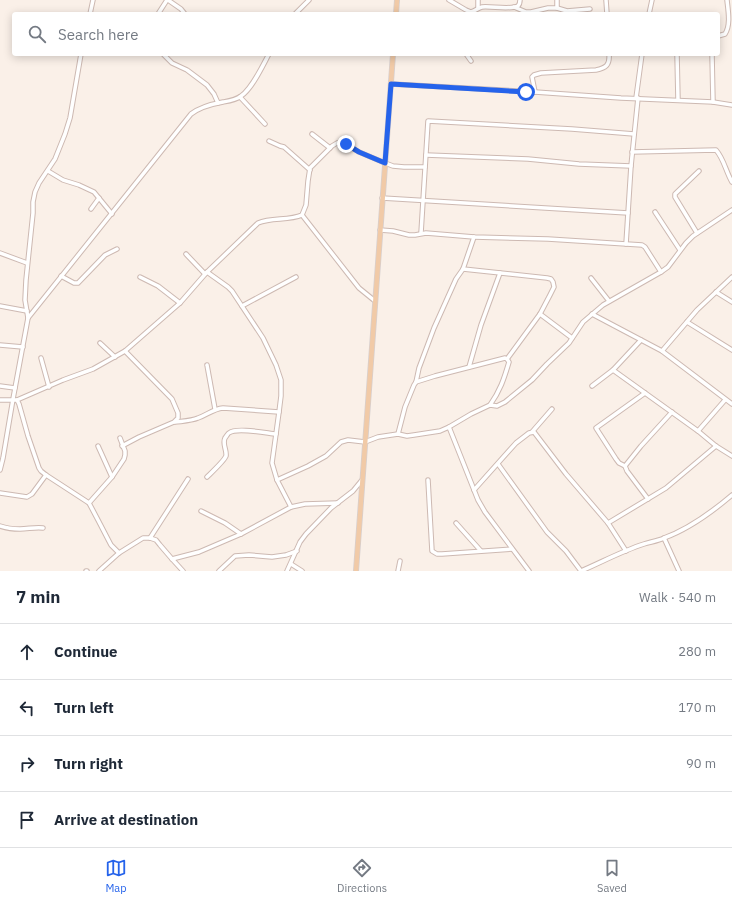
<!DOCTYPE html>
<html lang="en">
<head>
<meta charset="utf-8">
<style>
	:root { --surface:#fff; --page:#f2f2f3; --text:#1f2937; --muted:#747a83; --line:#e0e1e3; --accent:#2563eb }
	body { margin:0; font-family:"IBM Plex Sans",sans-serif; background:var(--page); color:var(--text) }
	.stop { position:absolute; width:12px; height:12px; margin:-9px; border:3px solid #2563eb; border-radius:50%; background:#fff }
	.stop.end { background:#2563eb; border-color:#fff; box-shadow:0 1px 4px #0008 }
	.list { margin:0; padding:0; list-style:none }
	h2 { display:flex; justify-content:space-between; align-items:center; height:52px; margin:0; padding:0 16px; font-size:17px }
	h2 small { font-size:13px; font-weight:400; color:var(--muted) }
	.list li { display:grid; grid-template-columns:26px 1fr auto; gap:12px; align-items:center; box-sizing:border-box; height:56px; padding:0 16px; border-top:1px solid var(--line) }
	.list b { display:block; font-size:15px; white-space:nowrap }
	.list em { font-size:13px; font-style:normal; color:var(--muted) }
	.icon { flex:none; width:22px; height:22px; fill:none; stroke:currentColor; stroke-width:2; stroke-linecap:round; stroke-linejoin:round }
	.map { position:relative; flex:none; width:732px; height:571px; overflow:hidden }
	.search { position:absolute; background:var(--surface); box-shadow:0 2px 10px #0003; left:12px; right:12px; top:12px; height:44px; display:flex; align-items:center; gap:10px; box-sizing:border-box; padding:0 14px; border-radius:4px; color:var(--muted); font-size:15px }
	.sheet { height:276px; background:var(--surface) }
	nav { display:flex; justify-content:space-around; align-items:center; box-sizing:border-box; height:56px; border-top:1px solid var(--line); background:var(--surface); font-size:11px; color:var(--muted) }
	nav a { display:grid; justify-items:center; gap:2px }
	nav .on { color:var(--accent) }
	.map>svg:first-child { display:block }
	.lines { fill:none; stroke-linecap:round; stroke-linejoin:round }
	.minor-casing { stroke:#cdb9b2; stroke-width:5.5 }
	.major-casing { stroke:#d7cfce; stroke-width:6 }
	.minor { stroke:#fff; stroke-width:3.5 }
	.major { stroke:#f1caa7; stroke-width:4.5 }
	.route { stroke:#2563eb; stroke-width:5 }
</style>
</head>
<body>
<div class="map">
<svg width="732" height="571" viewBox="0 0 732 571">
	<rect width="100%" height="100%" fill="#faf0e8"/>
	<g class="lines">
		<!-- minor casing -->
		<g class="minor-casing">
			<g id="minor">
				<polyline points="168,0 181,9 185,14"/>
				<path d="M449 0 466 10 471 12C475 11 478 8 482 7 491 6 511 10 518 6 520 4 520 3 520 0"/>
				<polyline points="606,0 607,14"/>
				<polyline points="514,7 526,12 531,12 548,8 557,8 567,11 590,9"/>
				<polyline points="478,8 478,0"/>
				<polyline points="557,8 557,0"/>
				<polyline points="90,14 93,0"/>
				<polyline points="158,14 167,0"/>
				<polyline points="295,14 309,0"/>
				<polyline points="649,14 652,0"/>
				<path d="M718 36 725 34C731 25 728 10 727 0"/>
				<polyline points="163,54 172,63 187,70 207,85 214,94 218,103"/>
				<polyline points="466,54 471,61"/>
				<polyline points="677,54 678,100"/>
				<polyline points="712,54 713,102"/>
				<path d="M391 84 535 92 532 77 534 75 541 73 596 70C606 68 610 65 609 54"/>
				<polyline points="535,92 621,98 713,102 732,105"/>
				<polyline points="240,97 265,124"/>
				<polyline points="636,98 642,54"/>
				<polyline points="312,134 330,148"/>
				<polyline points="269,141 280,146 284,147 310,170"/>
				<path d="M632 152 716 150C724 159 726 172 732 182"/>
				<polyline points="426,155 528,159 579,164 631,166"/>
				<polyline points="48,171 63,180 79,185 94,192 112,214"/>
				<polyline points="382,198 628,213"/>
				<polyline points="91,209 99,198"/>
				<polyline points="655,212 680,250"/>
				<polyline points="302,215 359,288 375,301"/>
				<polyline points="380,230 393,231 409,235 415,235 426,233 474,237 548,239 642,245 645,247 661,272"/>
				<polyline points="421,233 428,121 572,129 634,134"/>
				<polyline points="697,233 675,197 675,194 699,171"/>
				<polyline points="626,244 631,166 638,98"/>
				<polyline points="0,253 27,263"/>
				<polyline points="186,254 205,274"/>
				<polyline points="463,269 547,278 551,279 553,282 554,287 550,295 540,314 507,359"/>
				<polyline points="207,272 228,287 232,291 263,338 276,365 281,380 281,396 279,412 272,463 277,480 291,507"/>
				<polyline points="61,276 74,283 78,283 105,255 117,249"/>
				<polyline points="140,277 158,286 180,303"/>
				<polyline points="591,278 609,301"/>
				<polyline points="716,292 732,302"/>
				<polyline points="0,306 27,311"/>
				<polyline points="242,306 296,277"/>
				<polyline points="540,314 572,338"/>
				<polyline points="592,314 662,351 732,404"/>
				<path d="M28 318 191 114C200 107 212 104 223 102 229 101 236 100 241 96 252 89 263 65 269 54"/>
				<polyline points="687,322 732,350"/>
				<polyline points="100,343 115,357"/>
				<polyline points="0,345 23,347"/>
				<polyline points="662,351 697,310 732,277"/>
				<polyline points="41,358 49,387"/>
				<polyline points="207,365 215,409"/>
				<polyline points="469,367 481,325 500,273"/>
				<polyline points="613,370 641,340"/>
				<polyline points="416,382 419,368 434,328 456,279 463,269 474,237"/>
				<polyline points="0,386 15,388"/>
				<polyline points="592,386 613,370 698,431 716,446 732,456"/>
				<path d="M0 400H17L63 380 93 369 125 351 180 303 207 272 258 223C272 217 288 221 302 215L306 205 308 181 310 168 332 146 337 143 342 142 359 152 385 163 393 166 404 167H425"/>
				<polyline points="17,400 19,404 28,436 39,468 41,471 46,475 89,503 98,520 111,545 119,553"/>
				<path d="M175 422C183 421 191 421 198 418 207 415 213 409 223 408L279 412"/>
				<polyline points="449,427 471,414 490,405 497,406 505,402 532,380 547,364 569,343 583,322 603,305 661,272 668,267 686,243 693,236 732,210"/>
				<polyline points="698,431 725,400"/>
				<polyline points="532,432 552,409"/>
				<path d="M398 434 405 407 414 385 416 382 435 376 505 358 507 359 509 362C504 379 500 391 490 405"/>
				<polyline points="98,446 112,477"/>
				<polyline points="122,446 139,437 174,422 178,418 178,413 172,399 125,351"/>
				<polyline points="498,464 547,532 566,551 581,571"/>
				<polyline points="625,466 619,463 616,459 596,428 645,393"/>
				<polyline points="0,470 3,458 13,399 28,318 25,300 26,280 33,213 33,202 35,192 39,183 55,159 65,134 70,118 81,54"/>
				<path d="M207 477C211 473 224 461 226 456 227 450 222 444 225 438 226 437 228 433 229 433 236 427 266 433 276 434"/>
				<polyline points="277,480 308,466 326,456 341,442 348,440 365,442 378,437 398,434 407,436 414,435 440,431 449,427 478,500 485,512 529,571"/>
				<polyline points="428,480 432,551 437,554 442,554 512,549"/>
				<polyline points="474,490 516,443 529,433 534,432 566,474 608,523 626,551"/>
				<polyline points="0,493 27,497 32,494 46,475"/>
				<polyline points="648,499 627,471 625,466 641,446 672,412"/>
				<polyline points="89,503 112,477 124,459 125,455 125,451 120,438"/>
				<polyline points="201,511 225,523 241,534"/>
				<polyline points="456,523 481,551"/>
				<polyline points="608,523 666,488 716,446"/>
				<path d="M0 526C6 528 13 529 20 529 28 529 35 527 43 528"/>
				<polyline points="150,538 188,479"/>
				<polyline points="664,538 679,571"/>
				<polyline points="172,559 199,552 241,534 291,507 305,504 338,503"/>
				<polyline points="291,564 302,571"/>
				<polyline points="86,571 87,571"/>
				<polyline points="99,571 119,553 143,538 150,538 156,540 160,545 172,559 183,571"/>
				<polyline points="219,571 235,556 249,555 272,557 286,555 297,551"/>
				<polyline points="287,571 300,542 306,534 331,508 353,491 362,480"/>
				<polyline points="398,571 400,561"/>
				<path d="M581 571C602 562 622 551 644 544 650 542 658 541 664 538 689 529 712 512 732 495"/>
			</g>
		</g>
		<!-- major casing -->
		<g class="major-casing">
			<g id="major">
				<polyline points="396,14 397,0"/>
				<polyline points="356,571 393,54"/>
			</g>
		</g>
		<!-- minor -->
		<use href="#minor" class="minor"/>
		<!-- major -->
		<use href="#major" class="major"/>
	</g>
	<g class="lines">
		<!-- route -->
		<polyline class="route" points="346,144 359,152 385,163 391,84 526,92"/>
	</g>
</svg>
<div class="stop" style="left:526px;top:92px"></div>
<div class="stop end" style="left:346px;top:144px"></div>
<div class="search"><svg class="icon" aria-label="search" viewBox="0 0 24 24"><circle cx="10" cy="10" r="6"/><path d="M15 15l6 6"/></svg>Search here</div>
</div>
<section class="sheet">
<h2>7 min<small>Walk · 540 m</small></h2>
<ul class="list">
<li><svg class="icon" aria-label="ahead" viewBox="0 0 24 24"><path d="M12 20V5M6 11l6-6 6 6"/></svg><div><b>Continue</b></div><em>280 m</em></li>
<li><svg class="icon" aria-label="left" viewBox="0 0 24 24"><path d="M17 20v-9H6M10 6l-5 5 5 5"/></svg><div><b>Turn left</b></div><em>170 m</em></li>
<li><svg class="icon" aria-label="right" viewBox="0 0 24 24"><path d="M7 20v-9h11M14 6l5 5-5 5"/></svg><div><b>Turn right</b></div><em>90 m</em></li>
<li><svg class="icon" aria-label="arrive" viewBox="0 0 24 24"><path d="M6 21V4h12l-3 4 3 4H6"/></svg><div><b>Arrive at destination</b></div></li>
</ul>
</section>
<nav>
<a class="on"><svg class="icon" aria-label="map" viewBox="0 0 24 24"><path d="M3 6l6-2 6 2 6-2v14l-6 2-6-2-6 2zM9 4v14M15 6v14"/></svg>Map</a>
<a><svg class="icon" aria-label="directions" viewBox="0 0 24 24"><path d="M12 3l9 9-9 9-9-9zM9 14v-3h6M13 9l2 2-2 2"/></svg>Directions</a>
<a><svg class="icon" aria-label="saved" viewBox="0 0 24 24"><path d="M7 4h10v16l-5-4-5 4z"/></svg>Saved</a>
</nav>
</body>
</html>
